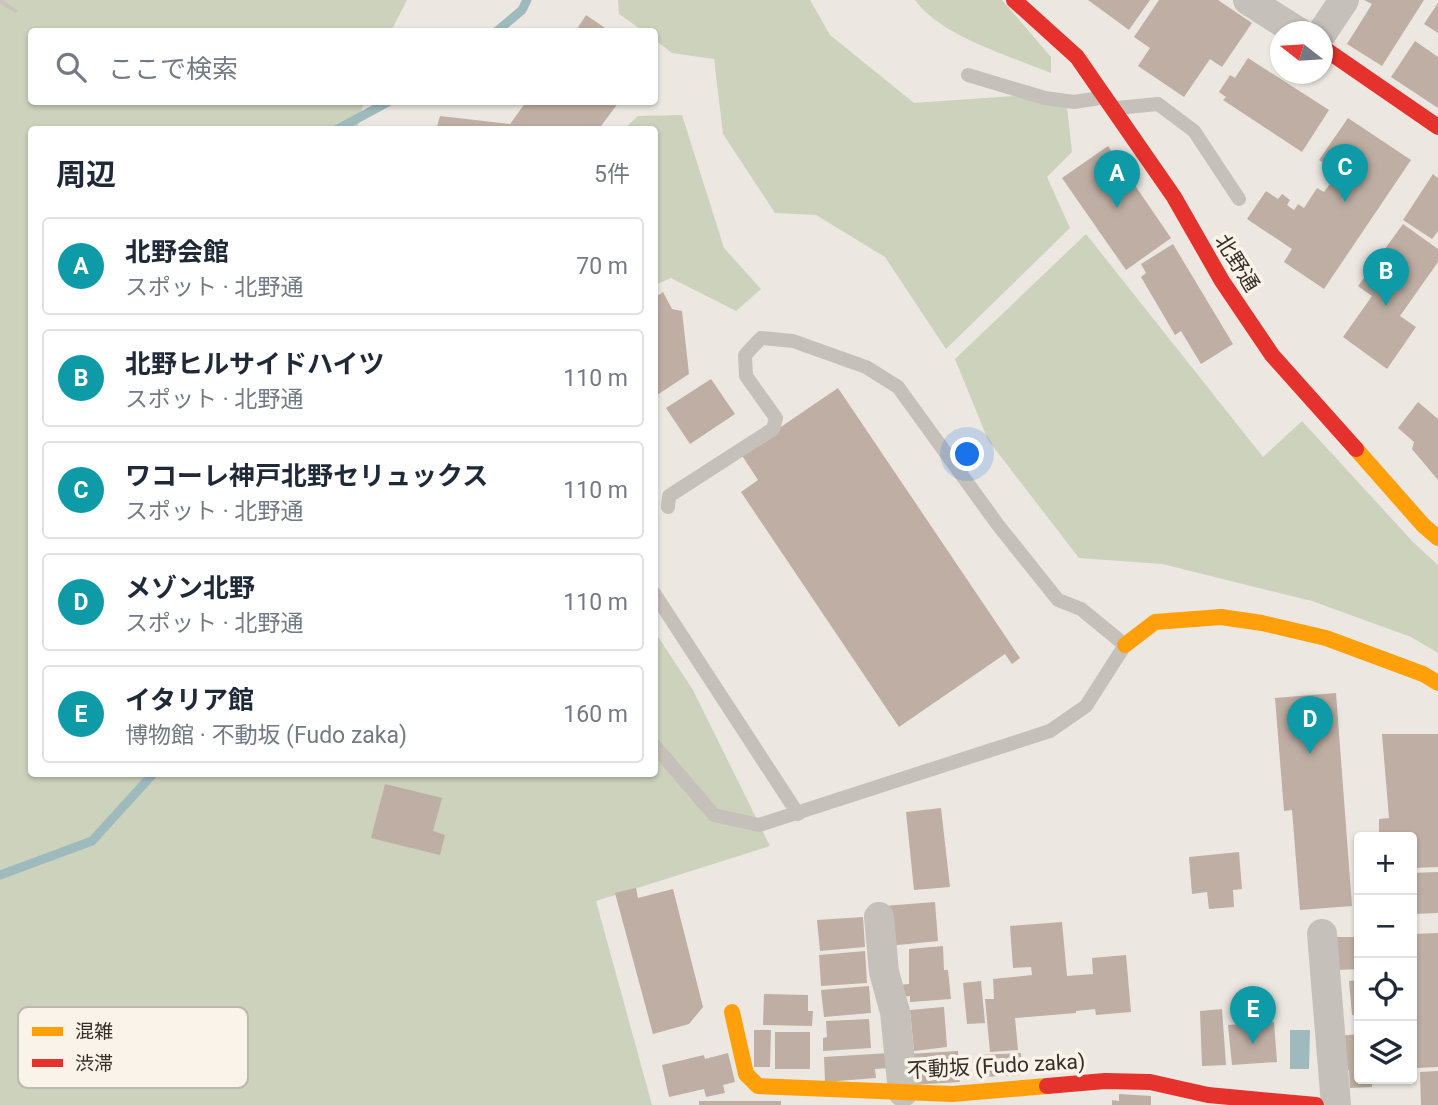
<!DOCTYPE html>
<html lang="ja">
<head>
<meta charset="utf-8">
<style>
	:root { --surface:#fff; --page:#f2f2f3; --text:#1f2937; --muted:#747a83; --line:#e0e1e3; --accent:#db2777 }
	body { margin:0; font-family:Roboto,"Noto Sans JP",sans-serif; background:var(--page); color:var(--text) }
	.controls { position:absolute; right:21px; bottom:21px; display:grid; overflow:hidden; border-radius:7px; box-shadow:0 2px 5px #0004 }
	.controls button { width:63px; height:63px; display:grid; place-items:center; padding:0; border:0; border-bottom:2px solid var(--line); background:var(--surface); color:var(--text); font:35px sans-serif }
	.compass { position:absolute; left:1270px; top:21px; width:63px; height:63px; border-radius:50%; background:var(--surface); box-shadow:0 2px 5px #0004; rotate:287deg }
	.you { position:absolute; left:968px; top:455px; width:24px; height:24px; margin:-18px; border:5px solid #fff; border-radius:50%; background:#1a73e8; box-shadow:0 0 0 10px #1a73e833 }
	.badge { display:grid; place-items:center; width:46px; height:46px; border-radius:50%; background:var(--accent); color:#fff; font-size:23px; font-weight:700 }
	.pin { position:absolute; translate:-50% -58px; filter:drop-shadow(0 2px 4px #0008) }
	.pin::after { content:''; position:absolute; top:37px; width:24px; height:21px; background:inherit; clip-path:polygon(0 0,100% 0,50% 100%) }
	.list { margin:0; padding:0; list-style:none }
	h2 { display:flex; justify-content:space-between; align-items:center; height:91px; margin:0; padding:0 28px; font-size:30px }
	h2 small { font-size:23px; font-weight:400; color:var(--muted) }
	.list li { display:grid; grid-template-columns:46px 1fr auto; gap:21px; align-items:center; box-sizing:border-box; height:98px; margin:0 14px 14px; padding:0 14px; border:2px solid var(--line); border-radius:7px }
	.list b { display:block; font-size:26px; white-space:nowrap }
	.list p { margin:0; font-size:23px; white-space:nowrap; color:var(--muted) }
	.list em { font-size:23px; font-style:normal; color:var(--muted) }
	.icon { flex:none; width:38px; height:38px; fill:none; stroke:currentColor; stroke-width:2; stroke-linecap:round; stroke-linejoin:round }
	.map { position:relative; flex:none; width:1438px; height:1105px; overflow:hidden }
	.search { position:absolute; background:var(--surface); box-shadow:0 2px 5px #0004; left:28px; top:28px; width:630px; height:77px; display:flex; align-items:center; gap:18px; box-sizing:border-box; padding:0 24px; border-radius:7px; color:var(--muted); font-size:26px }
	.panel { position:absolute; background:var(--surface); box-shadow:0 2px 5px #0004; left:28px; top:126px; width:630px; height:651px; border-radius:7px }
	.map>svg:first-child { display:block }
	.green { fill:#ccd2bc }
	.water { fill:#9ebabd }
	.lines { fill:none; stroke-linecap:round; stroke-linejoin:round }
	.stream { stroke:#9ebabd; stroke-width:9 }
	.building { fill:#bfaea3 }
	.secondary-tunnel { stroke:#c8c3bc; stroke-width:38; stroke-dasharray:38 19; stroke-linecap:butt }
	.lane { stroke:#c6c0ba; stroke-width:14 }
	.street { stroke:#c6c0ba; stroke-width:30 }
	.slow { stroke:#ff9f0a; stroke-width:16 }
	.jam { stroke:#e5322d; stroke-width:16 }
	.labels { text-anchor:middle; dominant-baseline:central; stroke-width:7; stroke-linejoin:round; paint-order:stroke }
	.street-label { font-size:21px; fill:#362e28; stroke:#f9f3e9 }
	.key { fill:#f9f3e9; stroke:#beb8af; stroke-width:2 }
	.key-label { font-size:19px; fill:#362e28 }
</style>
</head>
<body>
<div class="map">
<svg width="1438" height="1105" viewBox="0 0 1438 1105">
	<rect width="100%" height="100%" fill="#ece8e1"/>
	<!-- green -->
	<g class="green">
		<polygon points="0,0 407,0 391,31 32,32 32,102 364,102 357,129 32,130 32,774 654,774 655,632 693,690 770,846 596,901 652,1105 0,1105"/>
		<polygon points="618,0 810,0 830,35 914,103 1013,96 1067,107 1072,152 1047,177 1070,228 946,349 885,257 816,215 775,213 723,134 714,59 672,53 655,40 654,32 643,31 619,14"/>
		<path d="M915 0H1002L1051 57V73C1008 55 942 37 915 0Z"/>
		<polygon points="682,115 724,248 761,289 736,311 671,278 655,285 654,130 624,129 638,116"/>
		<polygon points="1086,234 1263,457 1302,421 1414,543 1438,565 1438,653 1411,637 1312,601 1162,564 1079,558 988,440 955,359"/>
	</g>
	<!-- water -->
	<polygon class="water" points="1290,1030 1310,1030 1309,1069 1290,1069"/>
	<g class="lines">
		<!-- stream -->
		<g class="stream">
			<polyline points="496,32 522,10 527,0"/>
			<polyline points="336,130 388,102"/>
			<polyline points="0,875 92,841 153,774"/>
		</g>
	</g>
	<!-- building -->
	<g class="building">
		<polygon points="1088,0 1150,0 1129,30"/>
		<polygon points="1159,0 1218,0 1252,23 1222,67 1210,59 1184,97 1138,66 1150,48 1134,37"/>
		<polygon points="1364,0 1424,0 1382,66 1347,44 1372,4"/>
		<polygon points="1438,3 1438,33 1424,24"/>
		<polygon points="586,15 611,32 575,32"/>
		<polygon points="1415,41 1438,57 1438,108 1391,77"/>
		<polygon points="1248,58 1329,110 1302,152 1223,100 1226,97 1219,92 1230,75 1235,78"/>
		<polygon points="526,102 619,102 598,130 436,130 440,116 510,124"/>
		<polygon points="1348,118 1411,160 1324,289 1284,262 1292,249 1247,219 1266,191 1278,199 1282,194 1290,200 1287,205 1294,210 1298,204 1304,208 1317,188 1324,192 1338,173 1319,160"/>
		<polygon points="1108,146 1171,238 1126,270 1062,178"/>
		<polygon points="1433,174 1438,178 1438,231 1432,239 1403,220"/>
		<polygon points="1403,224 1438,249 1438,262 1400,316 1416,327 1387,369 1343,337 1372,296 1358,286"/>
		<polygon points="1173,244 1233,344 1201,364 1181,331 1175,335 1141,277 1146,273 1141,264"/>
		<polygon points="663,292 672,309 682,311 689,374 654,397 654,298"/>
		<polygon points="711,379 735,414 690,444 666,408"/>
		<polygon points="838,388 1020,658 1012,664 1005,654 899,727 741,492 758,480 741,454"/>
		<polygon points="1418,402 1438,419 1438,480 1412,449 1414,442 1398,428"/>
		<polygon points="1336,693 1352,906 1300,910 1292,810 1284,811 1275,698"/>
		<polygon points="1382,734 1438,734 1438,867 1412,868 1412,837 1379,837 1379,819 1389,818"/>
		<polygon points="385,784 442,798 433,831 445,835 440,855 371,838"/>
		<polygon points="941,808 950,887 914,890 906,812"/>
		<polygon points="1239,852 1242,889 1233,890 1234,907 1209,909 1207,892 1192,894 1189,857"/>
		<polygon points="1438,872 1438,913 1412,914 1412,873"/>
		<polygon points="636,888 638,898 673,889 703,1007 689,1024 653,1034 615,893"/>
		<polygon points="935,902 938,941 888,946 884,906"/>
		<polygon points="863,917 865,947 820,951 817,920"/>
		<polygon points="1062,922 1067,976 1093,974 1092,958 1126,955 1131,1012 1096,1015 1095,1009 1076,1011 1076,1013 1015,1018 1018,1050 990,1052 985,999 994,999 993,979 1032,975 1031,967 1013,968 1010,926"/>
		<polygon points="1438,933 1438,1067 1417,1068 1412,934"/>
		<polygon points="1337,937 1359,937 1359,969 1338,970"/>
		<polygon points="943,946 944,970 948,970 951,999 910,1002 910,996 901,997 899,985 909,984 909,949"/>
		<polygon points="865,951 867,983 821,986 819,955"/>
		<polygon points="1359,980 1359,1015 1352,1015 1349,981"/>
		<polygon points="981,981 985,1023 967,1024 963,983"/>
		<polygon points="869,986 871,1013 824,1017 821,990"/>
		<polygon points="764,994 808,995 808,1011 813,1011 812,1026 763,1025"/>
		<polygon points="944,1007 947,1047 914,1051 910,1010"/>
		<polygon points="1222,1009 1226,1065 1202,1066 1200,1011"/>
		<polygon points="869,1019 871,1048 823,1051 823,1038 827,1037 826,1021"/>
		<polygon points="1274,1022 1277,1062 1232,1065 1228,1025"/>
		<polygon points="754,1030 771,1030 770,1067 754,1067"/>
		<rect x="775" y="1032" width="35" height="37"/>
		<polygon points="1359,1034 1359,1079 1372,1079 1372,1087 1350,1088 1349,1070 1339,1071 1338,1036"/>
		<polygon points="958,1051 960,1082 910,1085 908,1054"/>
		<polygon points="728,1053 735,1082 723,1085 725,1093 706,1097 704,1089 669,1097 662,1065 704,1055 705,1059"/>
		<polygon points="889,1053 889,1068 875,1069 876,1078 825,1082 824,1057"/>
		<polygon points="1021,1053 1022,1075 981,1077 979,1055"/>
		<polygon points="1412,1058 1414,1058 1415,1083 1391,1084 1391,1079 1412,1079"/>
		<polygon points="1438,1071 1438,1105 1421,1105 1420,1072"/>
		<polygon points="1119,1094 1151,1096 1151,1105 1112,1105 1112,1100 1119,1101"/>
		<rect x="699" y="1101" width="82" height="4"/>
	</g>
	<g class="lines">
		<!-- secondary-tunnel -->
		<polyline class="secondary-tunnel" points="0,3 2,0"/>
		<!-- lane -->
		<g class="lane">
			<polyline points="968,75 1045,98 1074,102 1100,98"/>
			<polyline points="1117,108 1158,104 1194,131 1239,199"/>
			<polyline points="654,593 798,814"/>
			<polyline points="654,745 714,815 759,825 1050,731 1086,706 1125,645 1081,609 1058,600 998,525 898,387 866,367 793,341 761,338 745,355 746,376 776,418 773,429 669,496 668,507"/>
		</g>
		<!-- street -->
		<g class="street">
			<polyline points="1248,0 1298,32"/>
			<polyline points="1322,33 1344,0"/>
			<polyline points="879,917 884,972 895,1012 903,1092"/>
			<polyline points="1322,934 1336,1105"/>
		</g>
		<!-- slow -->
		<g class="slow">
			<polyline points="1356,449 1423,525 1438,538"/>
			<polyline points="1125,645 1155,622 1221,617 1262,623 1326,638 1423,674 1438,683"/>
			<polyline points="732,1012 746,1074 758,1086 952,1094 1047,1086"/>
		</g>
		<!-- jam -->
		<g class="jam">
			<polyline points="1014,0 1077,57 1174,197 1222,281 1272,355 1356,449"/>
			<polyline points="1322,47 1438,127"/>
			<polyline points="1047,1086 1105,1081 1150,1082 1208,1095 1316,1105"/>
		</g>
	</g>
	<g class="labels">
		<!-- street labels -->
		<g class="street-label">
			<text transform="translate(1237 263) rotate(58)">北野通</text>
			<text transform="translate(996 1066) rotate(-3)">不動坂 (Fudo zaka)</text>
		</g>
	</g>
	<!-- legend -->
	<rect x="18" y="1007" width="230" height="81" rx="10" class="key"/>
	<rect x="32" y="1027" width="31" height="9" fill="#ff9f0a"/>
	<rect x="32" y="1059" width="31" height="8" fill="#e5322d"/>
	<g class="key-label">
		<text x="75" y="1038">混雑</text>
		<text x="75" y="1070">渋滞</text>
	</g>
</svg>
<div class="controls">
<button>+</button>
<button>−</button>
<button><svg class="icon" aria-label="locate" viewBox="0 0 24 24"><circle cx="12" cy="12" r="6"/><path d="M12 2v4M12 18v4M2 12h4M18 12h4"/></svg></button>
<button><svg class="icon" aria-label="layers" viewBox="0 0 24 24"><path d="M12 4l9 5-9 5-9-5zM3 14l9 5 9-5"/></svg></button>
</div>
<svg class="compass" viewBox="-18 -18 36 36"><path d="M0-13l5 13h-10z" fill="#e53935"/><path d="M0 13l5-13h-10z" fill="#747a83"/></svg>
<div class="you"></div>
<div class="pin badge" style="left:1117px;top:208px;background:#0f9aa8">A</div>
<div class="pin badge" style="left:1386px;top:306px;background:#0f9aa8">B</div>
<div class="pin badge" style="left:1345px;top:202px;background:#0f9aa8">C</div>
<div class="pin badge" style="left:1310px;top:754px;background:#0f9aa8">D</div>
<div class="pin badge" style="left:1253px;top:1044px;background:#0f9aa8">E</div>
<div class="search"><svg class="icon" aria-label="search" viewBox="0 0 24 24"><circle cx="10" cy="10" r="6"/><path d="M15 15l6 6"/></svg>ここで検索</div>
<section class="panel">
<h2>周辺<small>5件</small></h2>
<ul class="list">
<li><span class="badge" style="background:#0f9aa8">A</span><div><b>北野会館</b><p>スポット · 北野通</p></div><em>70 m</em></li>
<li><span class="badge" style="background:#0f9aa8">B</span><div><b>北野ヒルサイドハイツ</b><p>スポット · 北野通</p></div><em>110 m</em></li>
<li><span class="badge" style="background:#0f9aa8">C</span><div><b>ワコーレ神戸北野セリュックス</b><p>スポット · 北野通</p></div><em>110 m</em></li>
<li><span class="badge" style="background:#0f9aa8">D</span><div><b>メゾン北野</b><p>スポット · 北野通</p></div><em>110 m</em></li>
<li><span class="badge" style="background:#0f9aa8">E</span><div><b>イタリア館</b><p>博物館 · 不動坂 (Fudo zaka)</p></div><em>160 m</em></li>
</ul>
</section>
</div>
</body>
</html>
